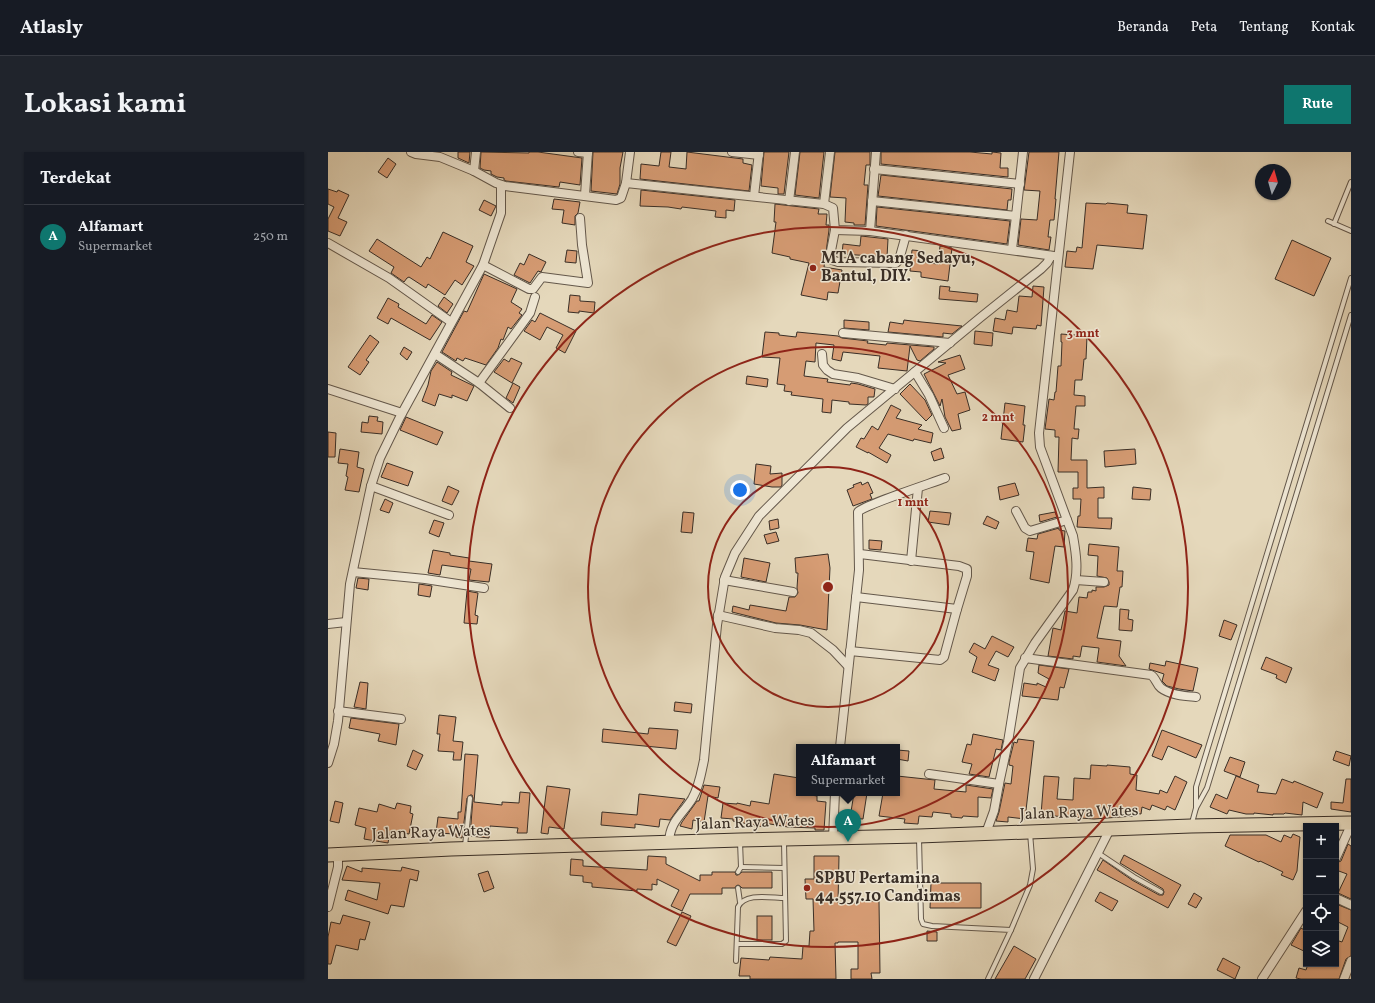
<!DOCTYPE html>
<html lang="id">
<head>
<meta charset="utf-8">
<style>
	:root { --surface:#171b24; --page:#20242c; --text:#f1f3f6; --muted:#9ea1a6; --line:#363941; --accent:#0f766e }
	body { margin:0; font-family:Vollkorn,serif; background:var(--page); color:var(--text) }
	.controls { position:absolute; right:12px; bottom:12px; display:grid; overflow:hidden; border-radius:0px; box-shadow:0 1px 3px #0004 }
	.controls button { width:36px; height:36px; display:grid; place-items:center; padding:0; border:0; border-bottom:1px solid var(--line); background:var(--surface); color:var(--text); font:20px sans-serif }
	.compass { position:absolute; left:927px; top:12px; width:36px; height:36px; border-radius:50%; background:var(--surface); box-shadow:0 1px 3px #0004; rotate:5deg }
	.you { position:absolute; left:412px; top:338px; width:14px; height:14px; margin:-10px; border:3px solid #fff; border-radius:50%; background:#1a73e8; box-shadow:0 0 0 6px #1a73e833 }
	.badge { display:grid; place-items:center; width:26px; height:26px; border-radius:50%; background:var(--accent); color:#fff; font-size:13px; font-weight:700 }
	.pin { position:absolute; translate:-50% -33px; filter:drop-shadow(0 1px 2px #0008) }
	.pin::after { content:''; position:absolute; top:21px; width:14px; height:12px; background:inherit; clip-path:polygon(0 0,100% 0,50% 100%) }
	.popup { position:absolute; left:468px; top:592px; width:104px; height:52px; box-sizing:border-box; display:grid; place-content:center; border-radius:0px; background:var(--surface); filter:drop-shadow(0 1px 3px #0005); font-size:13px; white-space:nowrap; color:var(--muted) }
	.popup b { font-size:15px; color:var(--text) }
	.popup::after { content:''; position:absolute; left:50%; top:100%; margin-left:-8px; border:8px solid transparent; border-top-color:var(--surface) }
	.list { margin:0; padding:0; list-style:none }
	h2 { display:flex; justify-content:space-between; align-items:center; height:52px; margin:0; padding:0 16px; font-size:17px }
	h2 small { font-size:13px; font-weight:400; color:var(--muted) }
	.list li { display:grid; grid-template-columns:26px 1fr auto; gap:12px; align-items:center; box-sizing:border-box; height:64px; padding:0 16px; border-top:1px solid var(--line) }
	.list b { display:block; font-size:15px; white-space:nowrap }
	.list p { margin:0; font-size:13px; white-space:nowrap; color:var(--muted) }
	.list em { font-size:13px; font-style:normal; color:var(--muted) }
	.icon { flex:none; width:22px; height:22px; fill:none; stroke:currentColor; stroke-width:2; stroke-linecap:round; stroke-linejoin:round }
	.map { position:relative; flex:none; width:1023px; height:827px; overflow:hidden; border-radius:0px }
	header { display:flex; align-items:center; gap:24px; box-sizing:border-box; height:56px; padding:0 20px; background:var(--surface); border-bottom:1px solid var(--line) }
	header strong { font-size:19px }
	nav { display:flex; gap:22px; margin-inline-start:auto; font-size:14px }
	.intro { display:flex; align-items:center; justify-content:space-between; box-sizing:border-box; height:96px; padding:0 24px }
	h1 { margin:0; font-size:28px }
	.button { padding:10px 18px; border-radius:0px; background:var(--accent); color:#fff; font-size:14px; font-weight:700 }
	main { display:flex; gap:24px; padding:0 24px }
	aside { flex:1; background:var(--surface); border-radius:0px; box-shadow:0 1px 3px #0004 }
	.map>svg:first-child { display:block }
	.building { fill:#d69c74; stroke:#392e26 }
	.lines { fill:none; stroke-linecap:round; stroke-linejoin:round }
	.service-casing { stroke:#64584b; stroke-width:6 }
	.minor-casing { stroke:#64584b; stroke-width:10 }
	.trunk-casing { stroke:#392e26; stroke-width:15 }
	.service { stroke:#eee6d3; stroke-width:4 }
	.minor { stroke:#eee6d3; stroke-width:8 }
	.trunk { stroke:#e5d8bb; stroke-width:13 }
	.ring { fill:none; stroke:#8f2418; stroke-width:2 }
	.poi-dot { fill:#8f2418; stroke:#eee6d3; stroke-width:1.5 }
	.labels { text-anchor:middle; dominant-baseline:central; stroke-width:3; stroke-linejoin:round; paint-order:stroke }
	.poi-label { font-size:16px; font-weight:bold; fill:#392e26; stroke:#eee6d3; text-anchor:start }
	.street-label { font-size:16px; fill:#392e26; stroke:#eee6d3 }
	.centre { fill:#8f2418; stroke:#eee6d3; stroke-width:2 }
	.ring-label { font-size:12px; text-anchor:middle; font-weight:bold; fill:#8f2418; stroke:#eee6d3; stroke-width:3; stroke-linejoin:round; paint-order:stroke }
</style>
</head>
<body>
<header>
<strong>Atlasly</strong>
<nav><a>Beranda</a><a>Peta</a><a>Tentang</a><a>Kontak</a></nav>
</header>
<div class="intro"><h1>Lokasi kami</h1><a class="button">Rute</a></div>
<main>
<aside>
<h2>Terdekat<small></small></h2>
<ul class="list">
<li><span class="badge">A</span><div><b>Alfamart</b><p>Supermarket</p></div><em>250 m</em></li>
</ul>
</aside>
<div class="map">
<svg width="1023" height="827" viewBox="0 0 1023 827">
	<rect width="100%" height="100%" fill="#e5d8bb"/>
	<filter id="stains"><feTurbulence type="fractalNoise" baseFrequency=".005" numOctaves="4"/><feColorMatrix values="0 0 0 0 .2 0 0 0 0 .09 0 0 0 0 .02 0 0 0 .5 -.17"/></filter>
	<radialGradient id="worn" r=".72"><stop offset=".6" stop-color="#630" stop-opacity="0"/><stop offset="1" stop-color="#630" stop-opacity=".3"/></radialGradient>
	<!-- building -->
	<g class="building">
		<polygon points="130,0 142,0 141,11 130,6"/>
		<polygon points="153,0 201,1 201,0 210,0 254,6 252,33 232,30 231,35 178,29 176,28 176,26 169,25 163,22 163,19 156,18 152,16"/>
		<polygon points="265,0 295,0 292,16 292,32 289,42 263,39"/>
		<polygon points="333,0 343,0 341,15 358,17 359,0 415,7 415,11 424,13 421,39 312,27 313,12 331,14"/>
		<polygon points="436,0 461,0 456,42 450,42 450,36 433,34"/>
		<polygon points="472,0 496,0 491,46 467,43"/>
		<polygon points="507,0 542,0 542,13 538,13 536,33 540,33 537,73 526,73 526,71 517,70 518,46 502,45"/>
		<polygon points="553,0 642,0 664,2 664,0 673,1 672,16 680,16 680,25 553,12"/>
		<polygon points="701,0 731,0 727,47 728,47 726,68 722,68 720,85 723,85 721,98 690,93 693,67 709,68 712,39 696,38"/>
		<polygon points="60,6 68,12 59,26 50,20"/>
		<polygon points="553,23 684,37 683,48 680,48 679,58 550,44"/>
		<polygon points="0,37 9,40 10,38 21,43 10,66 19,70 12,84 0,79 0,67 6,55 0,52"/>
		<polygon points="313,38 407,48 406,59 398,58 398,66 387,65 388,59 354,55 353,57 340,55 312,54"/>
		<polygon points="226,47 252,50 250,61 247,64 247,73 234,71 236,58 224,57"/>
		<polygon points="156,48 168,54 163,64 151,58"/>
		<polygon points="758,51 778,52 779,51 800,53 799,61 819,63 815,97 769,93 765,117 737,115 739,99 748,100 749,95 754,96"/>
		<polygon points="447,52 491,57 490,62 499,62 498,73 501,73 501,78 496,115 514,118 510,141 500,140 499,148 473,143 481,111 462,107 462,105 444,101 448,70 446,70"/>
		<polygon points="549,55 682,69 679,92 548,74"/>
		<polygon points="115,80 145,94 138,110 146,114 134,133 127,128 117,143 100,132 98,136 81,125 79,126 76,130 63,121 66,115 41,99 49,87 93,115 99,105 102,107"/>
		<polygon points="533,84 560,87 559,105 514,102 515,92 532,94"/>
		<polygon points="964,88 1003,106 986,144 947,127"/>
		<polygon points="612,94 624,96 620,129 593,125 593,120 582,119 584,98 595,99 593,110 610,112"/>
		<polygon points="239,98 249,99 248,111 237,110"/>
		<polygon points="201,102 218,110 213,120 210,119 202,131 186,123 192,111 196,113"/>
		<polygon points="156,122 189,137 183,150 194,157 191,161 194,163 183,177 180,175 175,188 173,187 170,196 158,213 137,206 135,209 129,206 128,209 114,200 136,159 139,160"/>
		<polygon points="612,134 622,135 621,139 650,142 649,150 611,147"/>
		<polygon points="705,134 716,135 713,174 709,173 708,177 685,175 684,182 665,179 667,166 677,168 679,158 689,160 691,144 704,145"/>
		<polygon points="242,143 252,144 252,149 267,150 266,161 251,159 251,161 240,160"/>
		<polygon points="116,145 125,152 119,161 110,154"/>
		<polygon points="60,146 71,152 70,155 98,172 104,163 114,170 102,188 63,166 60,172 49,166"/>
		<polygon points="212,161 248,179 237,201 228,196 235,183 219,175 212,188 196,179 204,168 207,170"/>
		<polygon points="516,168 541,170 541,178 516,176"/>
		<polygon points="576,168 584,169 634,174 624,182 615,181 615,185 560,180 562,170 575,172"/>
		<polygon points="647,179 665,181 664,194 646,192"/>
		<polygon points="437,180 451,181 451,183 468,185 469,180 510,184 514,186 540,189 539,191 558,193 559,191 606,195 606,197 592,209 589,208 582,194 579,219 550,216 552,204 515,200 513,209 504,207 506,193 488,191 487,210 478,209 476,224 500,227 499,230 522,233 523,231 530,232 547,237 546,245 540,245 540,252 538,253 521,252 521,250 504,248 503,261 494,260 495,247 463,243 464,240 456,239 457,233 449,232 452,206 434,205"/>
		<polygon points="733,182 759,184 758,207 756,207 754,228 747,228 746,243 757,244 757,254 748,254 746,277 751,277 750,287 744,286 743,308 759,308 759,336 776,335 776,346 770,346 770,366 784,366 783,377 749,375 750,364 752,364 753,347 745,347 745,336 750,336 750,320 730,320 731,285 727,285 727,278 717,277 721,247 726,248 727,240 728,240 730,214 733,214 734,190 733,190"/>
		<polygon points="42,183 51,190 38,208 41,210 32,223 20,215"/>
		<polygon points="76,195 84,200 79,208 72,202"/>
		<polygon points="632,203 637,217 620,223 629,242 637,240 642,258 630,262 633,277 624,279 617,265 614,247 612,254 596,222 618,211 610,210"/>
		<polygon points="183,206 194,211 184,231 166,220 176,207 181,210"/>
		<polygon points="109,210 124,220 123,223 146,234 139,249 124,243 124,246 111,242 107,254 94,249 100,233 103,219"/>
		<polygon points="419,224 440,227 439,235 418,232"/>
		<polygon points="185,231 192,235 185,251 178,246"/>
		<polygon points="582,232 597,248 604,263 598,269 572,242"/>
		<polygon points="677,251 697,254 695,273 697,273 695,290 673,287"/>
		<polygon points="563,253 573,258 568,266 594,273 590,277 605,281 603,291 586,287 585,289 560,282 551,296 563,303 559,311 540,300 540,301 528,295 533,286 536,287 544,274 550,278"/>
		<polygon points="41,264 50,265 49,269 55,270 54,282 33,280 34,270 40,271"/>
		<polygon points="78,265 115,280 109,293 72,278"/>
		<polygon points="0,280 8,281 7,305 0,305"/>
		<polygon points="613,296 616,306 606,309 603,300"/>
		<polygon points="12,297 31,300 29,315 36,317 31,340 17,338 20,325 18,324 20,312 10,311"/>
		<polygon points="807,297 808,312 777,315 776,299"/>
		<polygon points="59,311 85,320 80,334 53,325"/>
		<polygon points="428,312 443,314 442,322 454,321 454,333 453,335 444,335 426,332"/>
		<polygon points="533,330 534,333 540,330 545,341 542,342 544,347 525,354 519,338 526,335 525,333"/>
		<polygon points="687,331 691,343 672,348 670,335"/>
		<polygon points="120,334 131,339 124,353 114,349"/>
		<polygon points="805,335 823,337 822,348 804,347"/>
		<polygon points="57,347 65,351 61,361 52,358"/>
		<polygon points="602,359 623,361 621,373 600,370"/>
		<polygon points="355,360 366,361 364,381 353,380"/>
		<polygon points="727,360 729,365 712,370 711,363"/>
		<polygon points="659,364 671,370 668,377 655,372"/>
		<polygon points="450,367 451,376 442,378 441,369"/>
		<polygon points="106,368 116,371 111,385 101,381"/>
		<polygon points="731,376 731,378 737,379 736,395 727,394 721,431 702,427 706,400 698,399 700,386 709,387 710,382"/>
		<polygon points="448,380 451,389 439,392 436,383"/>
		<polygon points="541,388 554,389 553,398 541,397"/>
		<polygon points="761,392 791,395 789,419 795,419 794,435 792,435 789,455 776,454 769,486 793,489 791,504 798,514 769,510 771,496 762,495 754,494 752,505 745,504 745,507 720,504 725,476 733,478 737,459 749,461 751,445 759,446 760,440 764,440 764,438 768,439 768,435 776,435 781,433 781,430 779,426 769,424 770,404 760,403"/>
		<polygon points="105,398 122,401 122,403 141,406 141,409 164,412 161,430 141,428 143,417 114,413 112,423 100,421"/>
		<polygon points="500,402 502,416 499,478 472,473 448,471 404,460 405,454 421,458 422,453 458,459 461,445 467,445 470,441 469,436 470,421 468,421 467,406"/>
		<polygon points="416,406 442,411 438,430 413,425"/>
		<polygon points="30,426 41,427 40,438 28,436"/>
		<polygon points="91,432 104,434 102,445 90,443"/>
		<polygon points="139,439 150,441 147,463 150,464 149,472 136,471"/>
		<polygon points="792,457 801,458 800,467 805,468 804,479 791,478"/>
		<polygon points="896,468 909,473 903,488 891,484"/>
		<polygon points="664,484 686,495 680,505 668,499 660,513 671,517 667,529 644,520 649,505 641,500 646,491 657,497"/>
		<polygon points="938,505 964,516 958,531 948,526 949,523 933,517"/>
		<polygon points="838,509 870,516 865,539 851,537 839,534 834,529 836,522 821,517 822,511 837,514"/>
		<polygon points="711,513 741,517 736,536 732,535 730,548 694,544 696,531 709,533 709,531 718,535 721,527 710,521"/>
		<polygon points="32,530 40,531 38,557 26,555"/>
		<polygon points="347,550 364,552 363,561 346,559"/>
		<polygon points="111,563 128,565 125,589 135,590 133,608 125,608 126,600 110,599 112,582 109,582"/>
		<polygon points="23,566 71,572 68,593 50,589 52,582 21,576"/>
		<polygon points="321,576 350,578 348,597 274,590 275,577 320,582"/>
		<polygon points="834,578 874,593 868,606 840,594 834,608 824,604"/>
		<polygon points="645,582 675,588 673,598 668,597 661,625 641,622 644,612 634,610 639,592 643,593"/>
		<polygon points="690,587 706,589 697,667 680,665 680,670 668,669 671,660 677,631 683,632 685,614 681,613 681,610 686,590 689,591"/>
		<polygon points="85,598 95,603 88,618 79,614"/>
		<polygon points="569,598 581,599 580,609 569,607"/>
		<polygon points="1008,599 1023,604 1021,614 1005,608"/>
		<polygon points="137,602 150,603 146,650 174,653 174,650 191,651 192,640 202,641 199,681 189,681 190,676 162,674 161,686 142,684 145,646 144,643 142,643 139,646 134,686 128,685 128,682 108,681 110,665 130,667 130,660 133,660"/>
		<polygon points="902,605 917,610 912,625 896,619"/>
		<polygon points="763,613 779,614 779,613 802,615 802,622 809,623 808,638 831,642 832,638 839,641 847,624 859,630 847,658 839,654 837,658 824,653 822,658 814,655 813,662 806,661 805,664 766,667 713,663 716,624 731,625 729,647 745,648 746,626 762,627"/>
		<polygon points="446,622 471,626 471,641 489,644 489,649 498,650 496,678 487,678 487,676 460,675 436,671 436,675 405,669 405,667 393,666 395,651 409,652 409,651 422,654 423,649 441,652"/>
		<polygon points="569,624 607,628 606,637 638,640 638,633 665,637 663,646 650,645 650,665 635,664 634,666 623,665 623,662 605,660 604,665 591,664 590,672 576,671 577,667 551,664 555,641 569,641"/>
		<polygon points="908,624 931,633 929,640 948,642 954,627 965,631 966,629 995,641 989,656 975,650 974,663 957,661 956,662 945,662 945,663 926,661 926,662 918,662 901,658 899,662 882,655 888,642 899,647"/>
		<polygon points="1018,627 1023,627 1023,660 1003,657 1003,650 1015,651"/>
		<polygon points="376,633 392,635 390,646 380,644 376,670 365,668 364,677 352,674 354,670 369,649 371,649"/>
		<polygon points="219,634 242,637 236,677 221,675 220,682 213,681"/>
		<polygon points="526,641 539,641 535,667 522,666"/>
		<polygon points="311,642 357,647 342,668 332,667 331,675 307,672 307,676 273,673 274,660 309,663"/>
		<polygon points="7,649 15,651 11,671 2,669"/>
		<polygon points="69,651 83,654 82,661 85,662 81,682 62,679 60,691 36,687 38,676 27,673 31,656 49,660 51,652 67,657"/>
		<polygon points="965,682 972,685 969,719 965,728 953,723 955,720 932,709 931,710 897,694 902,683 938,683 953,690 956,683 963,686"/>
		<polygon points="1020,692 1023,694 1023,747 1010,741 1019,722 1008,718 1008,711 1013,709"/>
		<polygon points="796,703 853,733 840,756 769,718 775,708 804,728 831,743 835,743 836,740 835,737 792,711"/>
		<polygon points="320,704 338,705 338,712 372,729 372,723 384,723 384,720 407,720 408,723 410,723 414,720 444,720 444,736 414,736 412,734 410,733 408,734 407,736 394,736 394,742 362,742 354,759 343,754 351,738 329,727 329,733 324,732 324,738 309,737 309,739 264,735 264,731 255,730 255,724 242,723 243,707 255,708 255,714 319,718"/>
		<polygon points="486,704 511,704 510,751 530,751 530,749 551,749 552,821 543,821 544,827 523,827 523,817 530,817 530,790 510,790 510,791 507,791 508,827 422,827 422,824 411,824 413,806 441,808 442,805 474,807 475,794 481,794 482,779 486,779 485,747 478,747 477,727 486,727"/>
		<polygon points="19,714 34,720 34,716 73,719 74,715 91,719 89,729 82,727 76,755 63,753 60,762 17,748 20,738 49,748 52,731 14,728"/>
		<polygon points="160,719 166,736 156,740 150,722"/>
		<polygon points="603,731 653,731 653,756 602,756"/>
		<polygon points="772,740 790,749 784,759 767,749"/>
		<polygon points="866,741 874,746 868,756 860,752"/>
		<polygon points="1008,752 1023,758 1023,804 1018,807 1011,827 973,827 968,826 971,816 978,818 980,812 1008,812 1008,788 1014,790 1020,775 1008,769"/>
		<polygon points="354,760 363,764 348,794 339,790"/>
		<polygon points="15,763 42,770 37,788 32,787 30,798 8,793 3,812 0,812 0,785 3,770 12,772"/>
		<rect x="429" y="764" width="15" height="24"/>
		<polygon points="973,776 978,779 978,800 963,793"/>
		<polygon points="599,779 609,780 609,789 599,789"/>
		<polygon points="686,794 708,807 697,827 667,827"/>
		<polygon points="895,806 912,815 907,827 889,818"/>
	</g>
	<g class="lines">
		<!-- service casing -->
		<g class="service-casing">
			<g id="service">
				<polyline points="1000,69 1023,79"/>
				<polyline points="1006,72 1023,30"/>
				<polyline points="868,656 868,635 1023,126"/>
				<polyline points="864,671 868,656 879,636 1023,163"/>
				<polyline points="591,686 593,767 595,772 604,774 683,778 660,827"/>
				<polyline points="137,694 142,646"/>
				<polyline points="770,701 806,725 833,740"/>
				<polyline points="413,715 456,716"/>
				<polyline points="410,720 413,715 412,690"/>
				<polyline points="410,736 412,750"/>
				<polyline points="683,778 702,733 705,717 702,681"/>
				<polyline points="409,792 454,792 458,789 456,690"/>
				<path d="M408 809 410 755C417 740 443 746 457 746"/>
			</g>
		</g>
		<!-- minor casing -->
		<g class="minor-casing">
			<g id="minor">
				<polyline points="83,0 88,2 112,5 146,19 168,31 177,34 288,48 293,46 298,31 302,0"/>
				<polyline points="250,0 260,1"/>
				<polyline points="404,0 431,3"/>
				<polyline points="546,17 692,32"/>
				<polyline points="146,19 148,0"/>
				<polyline points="298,31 496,52 505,56 507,78 542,79 726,104"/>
				<polyline points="257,43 260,0"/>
				<polyline points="426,44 431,0"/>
				<polyline points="461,49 467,0"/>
				<polyline points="544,49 688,64 695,0"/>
				<polyline points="496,52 502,0"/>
				<polyline points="507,78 502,104 504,108 510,110 568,111 571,108 578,83"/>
				<polyline points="542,79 548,0"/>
				<polyline points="0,91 61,126 123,170"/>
				<polyline points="684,97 688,64"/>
				<polyline points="155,113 201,137 205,137 214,125 260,131 254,93 252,66"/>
				<polyline points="515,181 622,191"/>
				<polyline points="107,202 151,231 182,256"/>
				<polyline points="494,202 495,213 499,218 505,222 530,226 567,237"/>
				<polyline points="587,220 601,243 616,276"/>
				<polyline points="151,231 202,161 207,145"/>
				<polyline points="0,237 74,261"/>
				<polyline points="43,334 121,363"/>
				<polyline points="688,359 697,376 702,379 739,368"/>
				<polyline points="583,409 590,336"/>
				<polyline points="25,420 97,427 156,436"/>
				<polyline points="396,428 465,440"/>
				<polyline points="748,428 776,430"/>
				<polyline points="528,445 629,457"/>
				<polyline points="390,463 447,476 471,478 483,481 505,498 520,514"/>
				<polyline points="0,472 18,470"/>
				<polyline points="522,499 612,508 616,505 629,457 639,424 639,417 631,414 532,402"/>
				<path d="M697 506 823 523C828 526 828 532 833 536 842 543 857 544 868 545"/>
				<polyline points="10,559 73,567"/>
				<path d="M512 595 531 418 530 360C536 353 604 331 617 326"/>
				<polyline points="0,611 6,592 10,569 22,432 43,334 52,306 72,265 155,113 173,61 173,33"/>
				<polyline points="601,622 671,632"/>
				<path d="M658 681 666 659 671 632 680 590 692 516 707 491 745 438C751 420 748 401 745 384L712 295 711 281 742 0"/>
				<polyline points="505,686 507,641"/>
				<path d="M341 690C342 669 354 663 364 647 371 635 373 622 376 608L389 473 397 425 407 401 431 364 519 276 653 165 713 117 719 111 723 104"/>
				<polyline points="1008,706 1023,673"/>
				<polyline points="1008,746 1023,753"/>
				<polyline points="0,755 10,715 10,703"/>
				<polyline points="706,827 782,677"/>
				<polyline points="934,827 978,759"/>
				<polyline points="1016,827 1023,809"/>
			</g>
		</g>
		<!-- trunk casing -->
		<g class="trunk-casing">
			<polyline id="trunk" points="0,703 123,697 412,688 591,684 863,674 1023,671"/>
		</g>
		<!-- service -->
		<use href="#service" class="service"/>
		<!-- minor -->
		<use href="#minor" class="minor"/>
		<!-- trunk -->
		<use href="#trunk" class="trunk"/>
	</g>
	<!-- distance rings -->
	<g class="ring">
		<circle cx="500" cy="435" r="120"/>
		<circle cx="500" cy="435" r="240"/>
		<circle cx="500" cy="435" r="360"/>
	</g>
	<!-- markers -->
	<g class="poi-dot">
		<circle cx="485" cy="116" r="4"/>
		<circle cx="479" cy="736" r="4"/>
	</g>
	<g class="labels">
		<!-- poi labels -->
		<g class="poi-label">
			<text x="493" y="107">MTA cabang Sedayu,<tspan x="493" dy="18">Bantul, DIY.</tspan></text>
			<text x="487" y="727">SPBU Pertamina<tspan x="487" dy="18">44.557.10 Candimas</tspan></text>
		</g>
		<!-- street labels -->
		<g class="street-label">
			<text transform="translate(751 661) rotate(-2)">Jalan Raya Wates</text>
			<text transform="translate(427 671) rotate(-2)">Jalan Raya Wates</text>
			<text transform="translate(103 681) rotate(-2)">Jalan Raya Wates</text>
		</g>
	</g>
	<circle cx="500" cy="435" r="6" class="centre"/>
	<g class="ring-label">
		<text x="755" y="185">3 mnt</text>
		<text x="670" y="269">2 mnt</text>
		<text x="585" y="354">1 mnt</text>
	</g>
	<rect width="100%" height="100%" filter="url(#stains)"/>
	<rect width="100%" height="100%" fill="url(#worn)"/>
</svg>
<div class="controls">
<button>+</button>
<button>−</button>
<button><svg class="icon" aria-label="locate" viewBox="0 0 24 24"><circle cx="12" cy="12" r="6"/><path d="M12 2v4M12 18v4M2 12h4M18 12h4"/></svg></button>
<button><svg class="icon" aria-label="layers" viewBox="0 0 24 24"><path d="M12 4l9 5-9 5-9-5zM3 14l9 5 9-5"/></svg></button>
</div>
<svg class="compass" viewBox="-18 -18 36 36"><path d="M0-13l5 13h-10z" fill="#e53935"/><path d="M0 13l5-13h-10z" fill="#9ea1a6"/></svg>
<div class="you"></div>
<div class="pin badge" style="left:520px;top:690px">A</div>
<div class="popup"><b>Alfamart</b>Supermarket</div>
</div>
</main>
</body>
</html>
